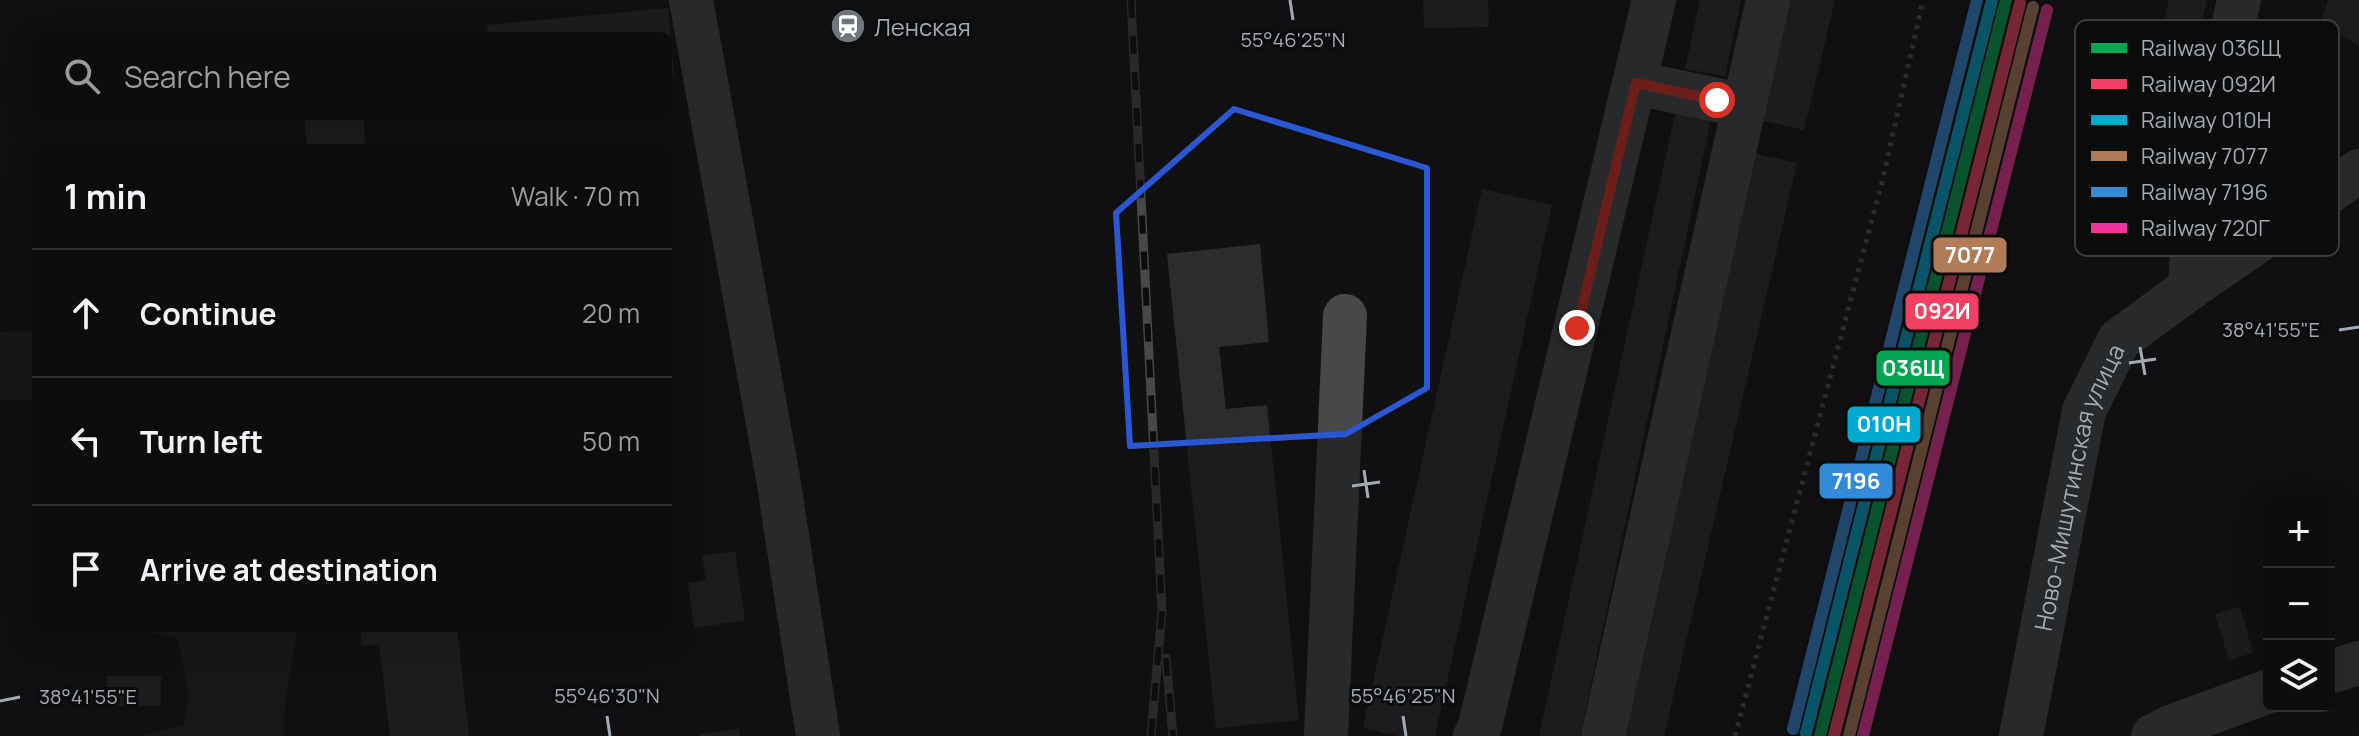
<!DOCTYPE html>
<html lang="en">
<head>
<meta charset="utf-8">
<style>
	:root { --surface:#0d0d0e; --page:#1b1b1c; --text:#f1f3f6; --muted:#9a9c9e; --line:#2d2d2e }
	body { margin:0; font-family:Manrope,sans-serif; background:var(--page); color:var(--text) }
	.controls { position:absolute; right:24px; bottom:24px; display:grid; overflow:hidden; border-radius:12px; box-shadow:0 8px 32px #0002 }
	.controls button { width:72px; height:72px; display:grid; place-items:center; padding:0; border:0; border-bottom:2px solid var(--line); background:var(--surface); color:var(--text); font:40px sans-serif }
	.stop { position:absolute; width:24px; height:24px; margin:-18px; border:6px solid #d93025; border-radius:50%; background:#fff }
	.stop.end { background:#d93025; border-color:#fff; box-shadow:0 2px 8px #0008 }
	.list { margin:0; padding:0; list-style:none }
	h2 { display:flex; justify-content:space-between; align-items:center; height:104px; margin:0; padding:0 32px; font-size:34px }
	h2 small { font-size:26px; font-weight:400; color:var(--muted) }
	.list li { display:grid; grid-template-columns:52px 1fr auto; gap:24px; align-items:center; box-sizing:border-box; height:128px; padding:0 32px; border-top:2px solid var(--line) }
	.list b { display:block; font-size:30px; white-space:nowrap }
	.list em { font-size:26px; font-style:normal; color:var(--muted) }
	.icon { flex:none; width:44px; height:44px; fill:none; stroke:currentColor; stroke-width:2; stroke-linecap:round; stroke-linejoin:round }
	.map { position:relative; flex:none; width:2359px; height:736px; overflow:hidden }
	.search { position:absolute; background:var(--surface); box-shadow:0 8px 32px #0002; left:32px; top:32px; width:640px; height:88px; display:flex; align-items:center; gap:20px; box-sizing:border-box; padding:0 28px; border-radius:12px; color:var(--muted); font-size:30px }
	.panel { position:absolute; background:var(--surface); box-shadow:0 8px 32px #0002; left:32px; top:144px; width:640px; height:488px; border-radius:12px }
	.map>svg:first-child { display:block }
	.green { fill:#1c221c }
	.building { fill:#2c2c2d }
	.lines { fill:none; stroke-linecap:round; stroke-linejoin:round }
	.path { stroke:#47494c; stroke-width:5; stroke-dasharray:4 6; stroke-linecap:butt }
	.minor { stroke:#46484a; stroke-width:44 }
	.rail-casing { stroke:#46484a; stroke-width:9 }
	.rail { stroke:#0c0c0d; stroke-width:6; stroke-dasharray:18; stroke-linecap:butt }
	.rail-1-casing { stroke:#0c0c0d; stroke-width:18 }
	.rail-2-casing { stroke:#0c0c0d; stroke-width:18 }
	.rail-3-casing { stroke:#0c0c0d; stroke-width:18 }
	.rail-4-casing { stroke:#0c0c0d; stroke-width:18 }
	.rail-5-casing { stroke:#0c0c0d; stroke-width:18 }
	.rail-6-casing { stroke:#0c0c0d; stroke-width:18 }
	.rail-1 { stroke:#00a651; stroke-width:12 }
	.rail-2 { stroke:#f24062; stroke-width:12 }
	.rail-3 { stroke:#00a9ce; stroke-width:12 }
	.rail-4 { stroke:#b07c57; stroke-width:12 }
	.rail-5 { stroke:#338bd7; stroke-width:12 }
	.rail-6 { stroke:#ef339a; stroke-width:12 }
	.route { stroke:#d93025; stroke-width:10 }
	.marked { fill:none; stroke:#2a57d4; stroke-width:6; stroke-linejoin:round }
	.ticks { fill:none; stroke:#a2abb3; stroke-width:3 }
	.labels { text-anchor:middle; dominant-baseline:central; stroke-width:6; stroke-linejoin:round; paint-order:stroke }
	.poi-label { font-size:24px; fill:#a2abb3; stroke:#0c0c0d; text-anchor:start }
	.street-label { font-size:24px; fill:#a2abb3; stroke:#0c0c0d }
	.key { fill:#0c0c0d; stroke:#393c3f; stroke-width:2 }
	.key-label { font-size:22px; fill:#a2abb3 }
	.ticks-label { font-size:20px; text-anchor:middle; fill:#a2abb3; stroke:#0c0c0d; stroke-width:6; stroke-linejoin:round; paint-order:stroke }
	.line-badge { stroke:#0c0c0d; stroke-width:3 }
	.badge-label { font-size:22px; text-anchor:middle; font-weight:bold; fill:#fff }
</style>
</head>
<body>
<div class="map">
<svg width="2359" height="736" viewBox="0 0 2359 736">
	<rect width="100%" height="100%" fill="#111112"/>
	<!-- green -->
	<g class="green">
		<polygon points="36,331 36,399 0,400 0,332"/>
		<polygon points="129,628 298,628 285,700 284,736 137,736 183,726 189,696 178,638"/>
	</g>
	<!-- building -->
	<g class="building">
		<polygon points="1423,0 1488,0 1489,27 1424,28"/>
		<polygon points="1700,0 1741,0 1725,76 1685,69"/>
		<polygon points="1789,0 1835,0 1804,130 1761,120"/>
		<polygon points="2169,0 2207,0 2165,180 2128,171"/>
		<polygon points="2328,0 2359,0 2359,45 2321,23"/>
		<polygon points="668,8 674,74 668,74 668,36 488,36 487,25"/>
		<polygon points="1677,105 1712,115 1580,736 1539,736"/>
		<polygon points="304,116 363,116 366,148 307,148"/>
		<polygon points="1752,153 1797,163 1664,736 1620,736"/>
		<polygon points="1482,189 1552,205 1435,736 1398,736 1363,728"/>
		<polygon points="1260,244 1269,342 1219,347 1226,409 1267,405 1299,720 1216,728 1167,254"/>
		<polygon points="735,551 745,620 694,628 688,583 706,580 702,556"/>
		<polygon points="2240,607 2253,653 2229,660 2215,614"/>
		<polygon points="360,628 457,628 469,736 390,736 379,644 362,646"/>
		<polygon points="107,676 161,676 161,706 108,706"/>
		<polygon points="739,729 740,736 699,736 699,734"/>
	</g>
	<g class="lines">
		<!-- path -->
		<polyline class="path" points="1735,736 1883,178 1923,0"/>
		<!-- minor -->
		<g class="minor">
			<polyline points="691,0 778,478 818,736"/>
			<polyline points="1636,83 1745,106"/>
			<polyline points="2190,288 2195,197 2239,0"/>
			<polyline points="2329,672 2359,663"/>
			<polyline points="1326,736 1345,316"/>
			<polyline points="1475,736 1480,726 1654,0"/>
			<polyline points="1603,736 1768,0"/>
			<path id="s1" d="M2021 736 2084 411 2119 340 2190 288 2359 171"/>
			<polyline points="2153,736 2171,727 2269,691"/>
		</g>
		<!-- rail casing -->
		<g class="rail-casing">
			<g id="rail">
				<polyline points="1131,0 1162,611 1151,736"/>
				<polyline points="1166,658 1173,736"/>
			</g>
		</g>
		<!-- rail -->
		<use href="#rail" class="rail"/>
		<!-- rail-1 casing -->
		<g class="rail-1-casing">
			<polyline id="rail-1" points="1820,736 2006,0"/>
		</g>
		<!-- rail-2 casing -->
		<g class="rail-2-casing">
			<polyline id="rail-2" points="1834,736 2020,3"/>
		</g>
		<!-- rail-3 casing -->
		<g class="rail-3-casing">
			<polyline id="rail-3" points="1806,733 1992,0"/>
		</g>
		<!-- rail-4 casing -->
		<g class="rail-4-casing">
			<polyline id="rail-4" points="1849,736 2033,7"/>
		</g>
		<!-- rail-5 casing -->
		<g class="rail-5-casing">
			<polyline id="rail-5" points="1793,729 1977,0"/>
		</g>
		<!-- rail-6 casing -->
		<g class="rail-6-casing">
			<polyline id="rail-6" points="1863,736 2047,10"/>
		</g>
		<!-- rail-1 -->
		<use href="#rail-1" class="rail-1"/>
		<!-- rail-2 -->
		<use href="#rail-2" class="rail-2"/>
		<!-- rail-3 -->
		<use href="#rail-3" class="rail-3"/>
		<!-- rail-4 -->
		<use href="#rail-4" class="rail-4"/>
		<!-- rail-5 -->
		<use href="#rail-5" class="rail-5"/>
		<!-- rail-6 -->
		<use href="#rail-6" class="rail-6"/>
	</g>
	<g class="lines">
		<!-- route -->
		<polyline class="route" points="1577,328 1636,83 1717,100"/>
	</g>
	<!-- marked area -->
	<path d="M0 0H2359V736H0ZM1234 109 1427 168V388L1346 434 1130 446 1116 213Z" fill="#111112" fill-opacity=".55" fill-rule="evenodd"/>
	<path class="marked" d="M1234 109 1427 168V388L1346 434 1130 446 1116 213Z"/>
	<!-- ticks -->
	<path class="ticks" d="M1290 0 1293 20M2339 330 2359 327M2140 347 2145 375M2129 363 2156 359M1364 470 1368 498M1352 486 1380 482M0 701 20 697M607 716 610 736M1403 716 1406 736"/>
	<!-- icons -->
	<defs>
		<g id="station-disc" transform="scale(1.8)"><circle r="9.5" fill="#6f757b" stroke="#0c0c0d"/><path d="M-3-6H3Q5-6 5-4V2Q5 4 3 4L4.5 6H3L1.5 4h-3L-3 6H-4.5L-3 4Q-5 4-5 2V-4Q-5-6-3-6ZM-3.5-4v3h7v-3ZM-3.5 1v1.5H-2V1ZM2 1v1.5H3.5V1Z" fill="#fff"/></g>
	</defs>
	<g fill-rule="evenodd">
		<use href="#station-disc" x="848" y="26"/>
	</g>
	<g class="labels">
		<!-- poi labels -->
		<g class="poi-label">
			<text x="874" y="26">Ленская</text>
		</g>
		<!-- street labels -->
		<g class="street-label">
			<text stroke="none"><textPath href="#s1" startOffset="256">Ново-Мишутинская улица</textPath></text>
		</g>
	</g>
	<!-- legend -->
	<rect x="2075" y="20" width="264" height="236" rx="12" class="key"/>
	<rect x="2091" y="43" width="36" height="10" fill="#00a651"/>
	<rect x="2091" y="79" width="36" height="10" fill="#f24062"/>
	<rect x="2091" y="115" width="36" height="10" fill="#00a9ce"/>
	<rect x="2091" y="151" width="36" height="10" fill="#b07c57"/>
	<rect x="2091" y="187" width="36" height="10" fill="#338bd7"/>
	<rect x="2091" y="223" width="36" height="10" fill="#ef339a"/>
	<g class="key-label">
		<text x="2141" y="56">Railway 036Щ</text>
		<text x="2141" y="92">Railway 092И</text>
		<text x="2141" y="128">Railway 010Н</text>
		<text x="2141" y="164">Railway 7077</text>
		<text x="2141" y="200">Railway 7196</text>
		<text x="2141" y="236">Railway 720Г</text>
	</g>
	<g class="ticks-label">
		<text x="1293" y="47">55°46'25"N</text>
		<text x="2271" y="337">38°41'55"E</text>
		<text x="607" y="703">55°46'30"N</text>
		<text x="1403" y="703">55°46'25"N</text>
		<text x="88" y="704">38°41'55"E</text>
	</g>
	<g class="line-badge">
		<rect x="1932" y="236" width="76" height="38" rx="8" fill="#b07c57"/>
		<rect x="1904" y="292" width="76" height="39" rx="8" fill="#f24062"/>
		<rect x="1875" y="349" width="76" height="38" rx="8" fill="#00a651"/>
		<rect x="1846" y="405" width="76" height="39" rx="8" fill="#00a9ce"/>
		<rect x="1818" y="462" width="76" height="38" rx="8" fill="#338bd7"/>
	</g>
	<g class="badge-label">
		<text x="1970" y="263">7077</text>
		<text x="1942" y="319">092И</text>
		<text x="1913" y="376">036Щ</text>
		<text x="1884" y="432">010Н</text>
		<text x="1856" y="489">7196</text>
	</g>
</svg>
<div class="controls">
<button>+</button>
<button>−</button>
<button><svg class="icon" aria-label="layers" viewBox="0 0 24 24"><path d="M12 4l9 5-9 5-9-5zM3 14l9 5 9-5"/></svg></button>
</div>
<div class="stop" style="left:1717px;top:100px"></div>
<div class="stop end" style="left:1577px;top:328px"></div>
<div class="search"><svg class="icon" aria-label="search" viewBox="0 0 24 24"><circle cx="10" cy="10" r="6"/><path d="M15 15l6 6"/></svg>Search here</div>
<section class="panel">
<h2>1 min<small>Walk · 70 m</small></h2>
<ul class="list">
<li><svg class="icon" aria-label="ahead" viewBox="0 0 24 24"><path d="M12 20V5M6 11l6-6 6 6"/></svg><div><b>Continue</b></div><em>20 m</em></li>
<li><svg class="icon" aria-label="left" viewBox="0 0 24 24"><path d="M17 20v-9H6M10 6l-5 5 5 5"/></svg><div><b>Turn left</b></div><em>50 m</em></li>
<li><svg class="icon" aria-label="arrive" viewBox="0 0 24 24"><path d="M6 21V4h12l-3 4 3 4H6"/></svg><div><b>Arrive at destination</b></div></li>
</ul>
</section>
</div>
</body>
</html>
